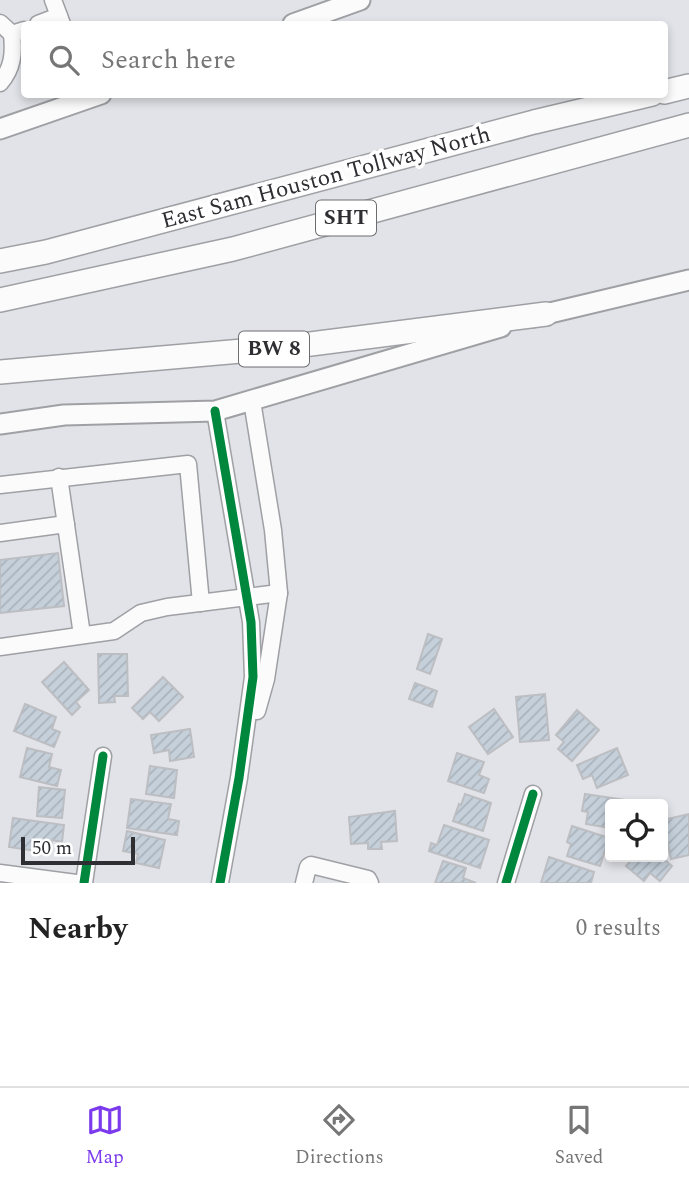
<!DOCTYPE html>
<html lang="en">
<head>
<meta charset="utf-8">
<style>
	:root { --surface:#fff; --page:#f6f6f6; --text:#222; --muted:#767676; --line:#e0e0e0; --accent:#7c3aed }
	body { margin:0; font-family:Spectral,serif; background:var(--page); color:var(--text) }
	.controls { position:absolute; right:21px; bottom:21px; display:grid; overflow:hidden; border-radius:7px; box-shadow:0 4px 10px #0003 }
	.controls button { width:63px; height:63px; display:grid; place-items:center; padding:0; border:0; border-bottom:2px solid var(--line); background:var(--surface); color:var(--text); font:35px sans-serif }
	.scale { position:absolute; left:21px; bottom:18px; width:114px; box-sizing:border-box; padding-left:7px; border:4px solid #2f2f33; border-top:0; font-size:19px; line-height:24px; white-space:nowrap; color:#2f2f33; -webkit-text-stroke:5px #fff; paint-order:stroke }
	.list { margin:0; padding:0; list-style:none }
	h2 { display:flex; justify-content:space-between; align-items:center; height:91px; margin:0; padding:0 28px; font-size:30px }
	h2 small { font-size:23px; font-weight:400; color:var(--muted) }
	.icon { flex:none; width:38px; height:38px; fill:none; stroke:currentColor; stroke-width:2; stroke-linecap:round; stroke-linejoin:round }
	.map { position:relative; flex:none; width:689px; height:883px; overflow:hidden }
	.search { position:absolute; background:var(--surface); box-shadow:0 4px 10px #0003; left:21px; right:21px; top:21px; height:77px; display:flex; align-items:center; gap:18px; box-sizing:border-box; padding:0 24px; border-radius:7px; color:var(--muted); font-size:26px }
	.sheet { height:203px; background:var(--surface) }
	nav { display:flex; justify-content:space-around; align-items:center; box-sizing:border-box; height:98px; border-top:2px solid var(--line); background:var(--surface); font-size:19px; color:var(--muted) }
	nav a { display:grid; justify-items:center; gap:4px }
	nav .on { color:var(--accent) }
	.map>svg:first-child { display:block }
	.building { fill:url(#building-hatch); stroke:#bcbec2; stroke-width:2 }
	.lines { fill:none; stroke-linecap:round; stroke-linejoin:round }
	.minor-casing { stroke:#9fa0a4; stroke-width:19 }
	.major-casing { stroke:#9fa0a4; stroke-width:23 }
	.highway-casing { stroke:#9fa0a4; stroke-width:26 }
	.minor { stroke:#fbfbfc; stroke-width:16 }
	.major { stroke:#fbfbfc; stroke-width:19 }
	.highway { stroke:#fbfbfc; stroke-width:23 }
	.cycleway-casing { stroke:#fff; stroke-width:13 }
	.cycleway { stroke:#00873e; stroke-width:9 }
	.labels { text-anchor:middle; dominant-baseline:central; stroke-width:7; stroke-linejoin:round; paint-order:stroke }
	.shield { fill:#fff; stroke:#6d6d70; stroke-width:2 }
	.shield-label { font-size:21px; font-weight:bold; fill:#2f2f33 }
	.street-label { font-size:23px; fill:#2f2f33; stroke:#fff }
</style>
</head>
<body>
<div class="map">
<svg width="689" height="883" viewBox="0 0 689 883">
	<defs>
		<pattern id="building-hatch" width="6" height="6" patternUnits="userSpaceOnUse" patternTransform="scale(1.75)"><rect width="6" height="6" fill="#c5d0db"/><path d="M-1 1l2-2M0 6l6-6M5 7l2-2" fill="none" stroke="#aab3bc"/></pattern>
	</defs>
	<rect width="100%" height="100%" fill="#e2e3e8"/>
	<!-- building -->
	<g class="building">
		<polygon points="58,553 64,606 0,613 0,560"/>
		<polygon points="428,634 442,639 430,674 417,669"/>
		<polygon points="98,654 127,654 128,696 114,696 115,702 99,703"/>
		<polygon points="64,662 89,690 76,702 80,707 72,715 42,682"/>
		<polygon points="163,677 183,697 159,721 150,712 143,719 132,708"/>
		<polygon points="415,683 437,691 432,707 409,699"/>
		<polygon points="545,694 549,740 520,742 516,697"/>
		<polygon points="25,704 56,717 52,729 60,732 54,747 14,731"/>
		<polygon points="494,709 513,737 488,754 469,727"/>
		<polygon points="577,710 599,730 572,761 558,749 564,742 556,735"/>
		<polygon points="190,729 194,757 170,761 169,750 154,753 151,735"/>
		<polygon points="27,748 52,754 49,767 61,770 57,786 20,777"/>
		<polygon points="617,748 628,775 597,788 592,775 583,779 577,765"/>
		<polygon points="457,753 484,762 479,775 489,779 484,793 448,781"/>
		<polygon points="150,766 177,770 174,798 146,794"/>
		<polygon points="39,787 65,790 62,818 37,816"/>
		<polygon points="465,794 491,803 483,831 453,821 459,804 461,805"/>
		<polygon points="585,794 626,800 625,804 610,804 610,828 586,824 588,812 582,811"/>
		<polygon points="131,799 171,804 168,819 179,821 177,835 127,828"/>
		<polygon points="395,811 397,841 381,842 382,849 368,849 368,843 351,844 349,817"/>
		<polygon points="689,814 689,855 671,859 663,820"/>
		<polygon points="13,818 64,825 62,842 52,840 50,853 9,847"/>
		<polygon points="444,825 489,840 480,868 429,851 431,843 437,845"/>
		<polygon points="572,826 609,838 600,866 567,856 571,844 567,842"/>
		<polygon points="127,831 165,840 159,868 136,863 138,854 123,851"/>
		<polygon points="549,857 594,872 591,883 541,883"/>
		<polygon points="634,857 661,857 672,866 660,881 650,873 644,881 626,866"/>
		<polygon points="443,861 466,868 463,878 476,883 435,883"/>
	</g>
	<g class="lines">
		<!-- minor casing -->
		<g class="minor-casing">
			<g id="minor">
				<polyline points="53,0 62,24"/>
				<polyline points="0,23 12,34 24,30"/>
				<polyline points="38,24 59,16"/>
				<path d="M0 83C13 68 14 53 12 34"/>
				<polyline points="252,401 273,530 279,593 266,679 257,711"/>
				<polyline points="215,411 251,622 253,677 239,778 220,883"/>
				<polyline points="59,477 82,635"/>
				<polyline points="0,485 188,464 201,603"/>
				<polyline points="0,533 66,524"/>
				<polyline points="0,647 114,631 141,613 167,607 279,593"/>
				<polyline points="0,873 76,883"/>
				<polyline points="84,883 103,756"/>
				<polyline points="304,883 308,867 311,865 368,879 370,883"/>
				<polyline points="506,883 533,794"/>
			</g>
		</g>
		<!-- major casing -->
		<g class="major-casing">
			<g id="major">
				<polyline points="293,24 360,0"/>
				<polyline points="0,129 101,94"/>
				<polyline points="533,317 689,280"/>
				<polyline points="0,424 64,415 215,411 501,327"/>
			</g>
		</g>
		<!-- highway casing -->
		<g class="highway-casing">
			<g id="highway">
				<polyline points="664,92 689,86"/>
				<polyline points="0,261 46,252 534,122 652,94"/>
				<polyline points="0,300 233,249 689,125"/>
				<polyline points="0,372 287,347 546,314"/>
			</g>
		</g>
		<!-- minor -->
		<use href="#minor" class="minor"/>
		<!-- major -->
		<use href="#major" class="major"/>
		<!-- highway -->
		<use href="#highway" class="highway"/>
		<!-- cycleway casing -->
		<g class="cycleway-casing">
			<g id="cycleway">
				<polyline points="215,411 251,622 253,677 239,778 220,883"/>
				<polyline points="84,883 103,756"/>
				<polyline points="506,883 533,794"/>
			</g>
		</g>
		<!-- cycleway -->
		<use href="#cycleway" class="cycleway"/>
	</g>
	<g class="labels">
		<!-- shield labels -->
		<g class="shield">
			<rect x="316" y="200.5" width="60" height="35" rx="5"/>
			<rect x="239" y="331.5" width="70" height="35" rx="5"/>
		</g>
		<g class="shield-label">
			<text x="346" y="218">SHT</text>
			<text x="274" y="349">BW 8</text>
		</g>
		<!-- street labels -->
		<g class="street-label">
			<text transform="translate(326 178) rotate(-15)">East Sam Houston Tollway North</text>
		</g>
	</g>
</svg>
<div class="controls">
<button><svg class="icon" aria-label="locate" viewBox="0 0 24 24"><circle cx="12" cy="12" r="6"/><path d="M12 2v4M12 18v4M2 12h4M18 12h4"/></svg></button>
</div>
<div class="scale">50 m</div>
<div class="search"><svg class="icon" aria-label="search" viewBox="0 0 24 24"><circle cx="10" cy="10" r="6"/><path d="M15 15l6 6"/></svg>Search here</div>
</div>
<section class="sheet">
<h2>Nearby<small>0 results</small></h2>
<ul class="list">
</ul>
</section>
<nav>
<a class="on"><svg class="icon" aria-label="map" viewBox="0 0 24 24"><path d="M3 6l6-2 6 2 6-2v14l-6 2-6-2-6 2zM9 4v14M15 6v14"/></svg>Map</a>
<a><svg class="icon" aria-label="directions" viewBox="0 0 24 24"><path d="M12 3l9 9-9 9-9-9zM9 14v-3h6M13 9l2 2-2 2"/></svg>Directions</a>
<a><svg class="icon" aria-label="saved" viewBox="0 0 24 24"><path d="M7 4h10v16l-5-4-5 4z"/></svg>Saved</a>
</nav>
</body>
</html>
